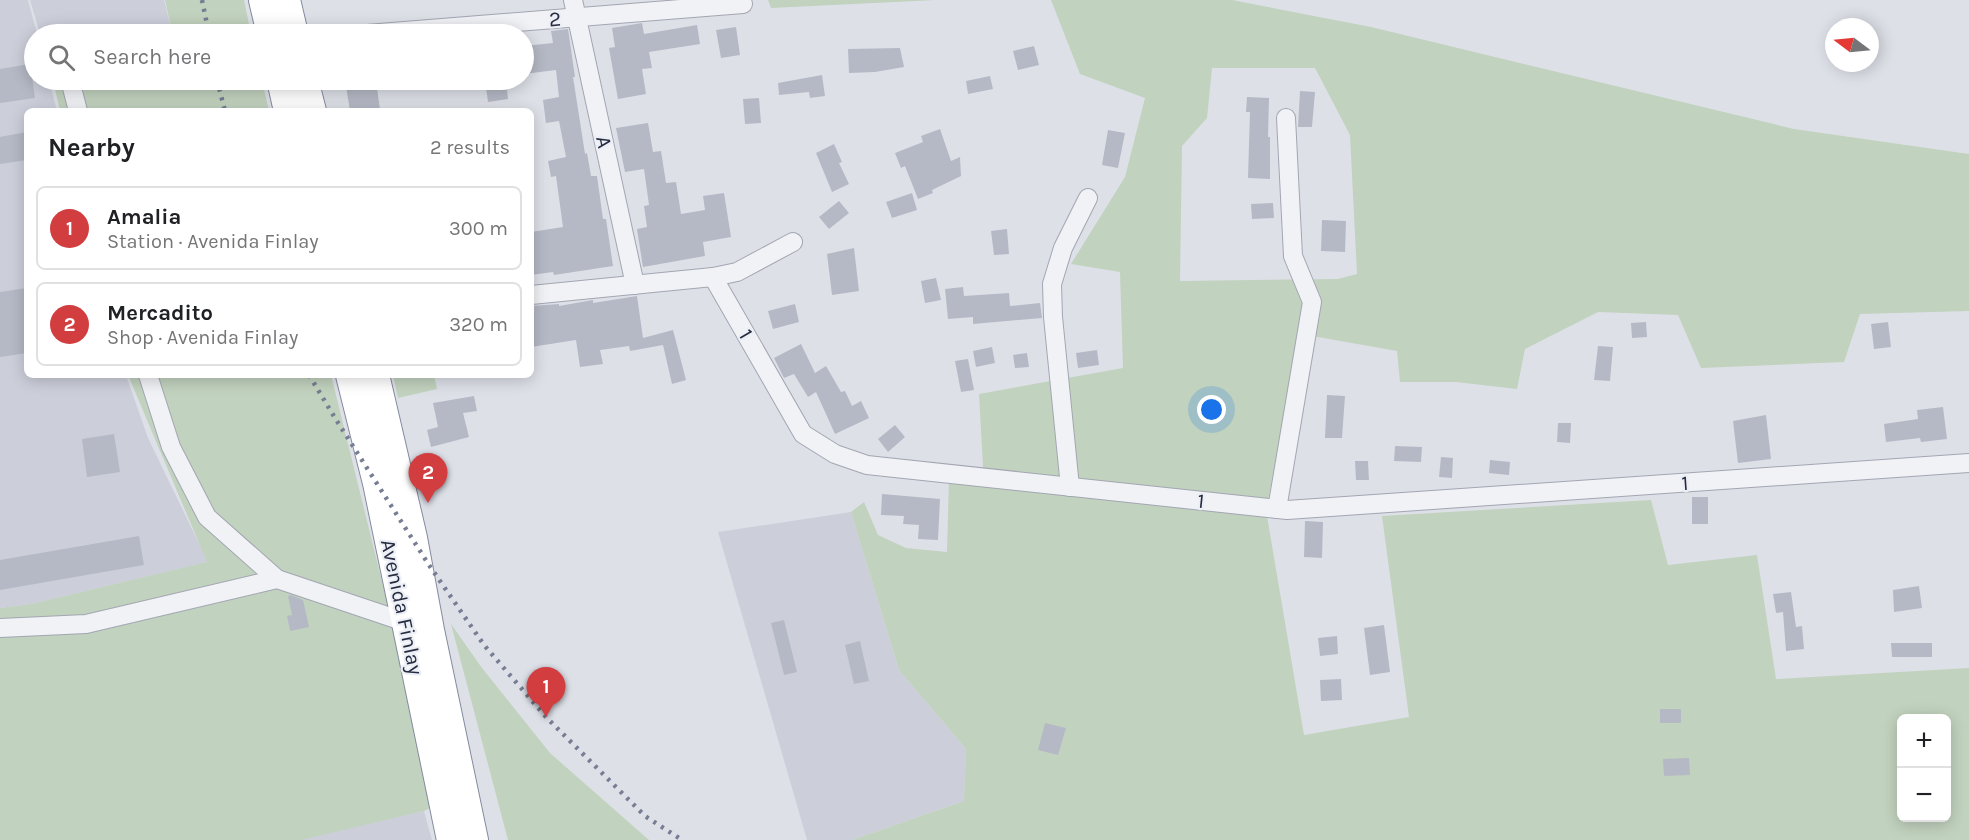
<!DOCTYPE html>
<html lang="en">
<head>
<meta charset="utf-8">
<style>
	:root { --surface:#fff; --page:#f6f6f6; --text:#202124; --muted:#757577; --line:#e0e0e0; --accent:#d23d40 }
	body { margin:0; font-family:Karla,sans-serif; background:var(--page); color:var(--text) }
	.controls { position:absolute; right:18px; bottom:18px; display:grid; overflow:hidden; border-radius:9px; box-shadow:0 3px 15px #0003 }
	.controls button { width:54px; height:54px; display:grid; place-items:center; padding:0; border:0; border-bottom:2px solid var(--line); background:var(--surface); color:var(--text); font:30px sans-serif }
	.compass { position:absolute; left:1825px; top:18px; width:54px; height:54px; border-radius:50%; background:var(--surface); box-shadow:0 3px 15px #0003; rotate:286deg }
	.you { position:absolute; left:1212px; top:410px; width:21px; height:21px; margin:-15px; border:4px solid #fff; border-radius:50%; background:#1a73e8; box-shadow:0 0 0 9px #1a73e833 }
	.badge { display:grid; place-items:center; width:39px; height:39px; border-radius:50%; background:var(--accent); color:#fff; font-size:20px; font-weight:700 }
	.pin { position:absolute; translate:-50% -50px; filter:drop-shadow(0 2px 3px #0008) }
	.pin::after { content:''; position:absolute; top:32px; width:21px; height:18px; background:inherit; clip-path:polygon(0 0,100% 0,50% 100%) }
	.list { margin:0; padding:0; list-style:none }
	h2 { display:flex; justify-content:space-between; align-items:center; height:78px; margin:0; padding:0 24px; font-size:26px }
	h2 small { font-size:20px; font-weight:400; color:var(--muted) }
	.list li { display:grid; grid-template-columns:39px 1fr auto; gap:18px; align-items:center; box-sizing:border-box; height:84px; margin:0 12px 12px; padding:0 12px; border:2px solid var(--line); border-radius:9px }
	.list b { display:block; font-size:22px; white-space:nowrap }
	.list p { margin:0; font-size:20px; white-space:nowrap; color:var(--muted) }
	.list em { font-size:20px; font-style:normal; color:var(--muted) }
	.icon { flex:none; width:33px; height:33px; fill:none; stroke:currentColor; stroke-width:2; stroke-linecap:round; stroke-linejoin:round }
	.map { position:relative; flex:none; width:1969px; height:840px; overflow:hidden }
	.search { position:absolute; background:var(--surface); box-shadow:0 3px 15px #0003; left:24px; top:24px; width:510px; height:66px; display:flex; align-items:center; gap:15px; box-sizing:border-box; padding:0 21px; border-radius:33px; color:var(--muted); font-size:22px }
	.panel { position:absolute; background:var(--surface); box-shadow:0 3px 15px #0003; left:24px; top:108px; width:510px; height:270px; border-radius:9px }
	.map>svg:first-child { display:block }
	.built { fill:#cccfda }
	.green { fill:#c1d2be; fill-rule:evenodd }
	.building { fill:#b5b9c5 }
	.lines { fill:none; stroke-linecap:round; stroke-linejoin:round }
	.minor-casing { stroke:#a3a6b2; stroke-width:20 }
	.trunk-casing { stroke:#858b9f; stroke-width:30 }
	.minor { stroke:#f0f2f6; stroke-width:18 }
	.trunk { stroke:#fff; stroke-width:28 }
	.rail { stroke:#777d92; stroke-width:4.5; stroke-dasharray:3 6; stroke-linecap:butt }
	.labels { text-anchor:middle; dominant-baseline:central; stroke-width:4.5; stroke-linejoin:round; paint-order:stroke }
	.street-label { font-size:21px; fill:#262c3f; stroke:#edeff6 }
</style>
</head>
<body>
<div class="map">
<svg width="1969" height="840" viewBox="0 0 1969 840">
	<rect width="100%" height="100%" fill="#dee0e8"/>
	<!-- built -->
	<g class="built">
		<polygon points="0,0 28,0 37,34 34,34 34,80 49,80 57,111 27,111 27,375 126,375 148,438 208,562 31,604 0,608"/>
		<polygon points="30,0 164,0 172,32 162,34 40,34"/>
		<polygon points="851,512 899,670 966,749 964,801 852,840 807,840 718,532"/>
		<polygon points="424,811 432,840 298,840 313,836"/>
	</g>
	<!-- green -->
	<g class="green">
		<polygon points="165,0 244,0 251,34 162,34 172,32"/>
		<polygon points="768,0 936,0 771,8"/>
		<path d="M1051 0H1232L1371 27 1794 129 1969 154V311L1860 314 1844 362 1701 368 1678 315 1598 312 1525 349 1517 389 1456 382H1400L1397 351 1301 334 1266 510 1304 735 1409 717 1382 516 1651 500 1668 565 1757 555 1776 679 1969 668V840H852L964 801 966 749 899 670 851 512 864 502 878 535 906 548 947 552 949 479 984 484 979 394 1123 368 1120 272 1071 264 1125 177 1145 98 1080 74ZM1212 68H1315L1350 135 1357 274 1338 279 1180 281 1182 146 1207 118ZM1902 718H1946V818H1902Z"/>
		<polygon points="53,80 262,80 269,111 60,111"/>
		<polygon points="128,375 331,375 391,618 442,802 424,811 301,840 0,840 0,608 31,604 207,562"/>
		<polygon points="393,375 434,375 437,389 398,398"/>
		<polygon points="451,624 482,668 550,753 649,840 508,840"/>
	</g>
	<!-- building -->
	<g class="building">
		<polygon points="642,23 644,34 697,25 700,44 649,52 652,68 642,69 646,94 618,99 609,48 615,47 612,28"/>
		<polygon points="736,27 740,55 721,58 716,30"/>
		<polygon points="568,29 575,77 573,77 585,154 587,153 591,176 597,176 603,219 606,219 613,266 554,275 553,272 531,275 531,232 563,227 556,176 551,177 548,161 566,157 559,121 546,123 543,100 559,97 556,70 524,74 524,46 553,43 551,31"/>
		<polygon points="1034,46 1039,65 1018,70 1013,51"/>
		<polygon points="900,48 904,67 875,72 849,73 848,49"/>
		<polygon points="30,64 35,98 0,103 0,69"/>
		<polygon points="822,75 825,96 810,98 809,92 779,95 778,83"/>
		<polygon points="990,76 993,89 968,94 966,81"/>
		<polygon points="345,80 376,80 380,110 350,111"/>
		<polygon points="485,80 506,80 508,99 488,102"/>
		<polygon points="1300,91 1315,92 1312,127 1298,127"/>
		<polygon points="1247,97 1269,98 1268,137 1270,137 1270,179 1248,178 1250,112 1246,112"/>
		<polygon points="759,98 761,123 745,124 743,99"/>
		<polygon points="648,123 653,152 661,151 666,183 676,182 681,214 705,210 703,196 724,193 731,237 703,242 705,256 643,267 637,229 647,227 644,206 649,205 644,169 625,172 616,128"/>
		<polygon points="940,129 951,161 960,157 961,176 932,190 933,193 918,199 905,166 901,168 895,153 923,142 921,136"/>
		<polygon points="1108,130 1125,133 1118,168 1102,165"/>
		<polygon points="27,132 27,160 0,164 0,137"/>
		<polygon points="834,144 842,162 839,163 849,184 832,192 816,153"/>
		<polygon points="912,193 917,210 892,218 886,202"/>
		<polygon points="839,201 849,213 829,229 819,217"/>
		<polygon points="1273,203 1274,218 1252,219 1251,204"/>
		<polygon points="1322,220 1346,221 1345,252 1321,251"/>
		<polygon points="1007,229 1009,254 994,255 991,231"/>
		<polygon points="854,248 859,291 832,295 827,254"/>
		<polygon points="936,278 941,300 925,303 921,281"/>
		<polygon points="963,287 964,296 1009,293 1010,306 1040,303 1042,318 973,324 973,317 948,319 945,289"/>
		<polygon points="27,288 27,353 0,357 0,292"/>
		<polygon points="637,296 643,338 673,330 686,380 672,384 663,345 630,351 629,346 600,350 603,364 580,367 576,340 531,347 531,306 559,304 559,306 593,300 593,303"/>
		<polygon points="795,304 799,322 773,329 768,311"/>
		<polygon points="1646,322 1647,337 1632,338 1631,323"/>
		<polygon points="1888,322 1891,347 1874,349 1871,324"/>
		<polygon points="801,344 815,373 826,366 841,392 845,391 852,406 861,401 869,418 835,434 816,392 808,397 794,374 784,378 774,358"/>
		<polygon points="1598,346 1613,347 1610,381 1594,380"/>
		<polygon points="992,347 995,363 976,367 973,351"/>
		<polygon points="1097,350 1099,365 1078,368 1076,353"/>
		<polygon points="1027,353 1029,367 1015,368 1013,355"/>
		<polygon points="968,359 974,390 961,392 955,361"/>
		<polygon points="1327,395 1345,396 1342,438 1325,438"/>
		<polygon points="474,396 477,411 463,413 469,437 431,447 427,430 438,427 433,403"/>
		<polygon points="1943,407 1947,439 1921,442 1920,438 1886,442 1884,424 1918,419 1917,410"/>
		<polygon points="1766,415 1771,459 1738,463 1733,421"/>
		<polygon points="1558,423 1571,423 1570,443 1557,442"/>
		<polygon points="895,425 905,437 888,452 878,439"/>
		<polygon points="114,434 120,472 87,477 82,439"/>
		<polygon points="1395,446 1422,447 1421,462 1394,461"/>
		<polygon points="1441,457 1453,458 1452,478 1439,477"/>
		<polygon points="1490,460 1510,462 1509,475 1489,473"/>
		<polygon points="1355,461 1368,461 1369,480 1356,480"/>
		<polygon points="882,494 940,499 938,540 918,539 919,525 903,524 904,516 881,515"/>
		<rect x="1692" y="497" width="16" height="27"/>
		<polygon points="1305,521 1323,522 1322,558 1304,557"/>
		<polygon points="139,536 144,565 0,590 0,560"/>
		<polygon points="1919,586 1922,608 1894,612 1893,590"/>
		<polygon points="1791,592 1796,627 1802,626 1804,649 1786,651 1783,612 1776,613 1773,594"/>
		<polygon points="291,595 303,600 309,627 290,631 287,616 292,615 288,596"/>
		<polygon points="784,620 797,672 784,675 771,623"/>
		<polygon points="1384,625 1390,672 1370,675 1364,628"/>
		<polygon points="1337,636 1338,654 1320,656 1318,638"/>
		<polygon points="860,641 869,681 854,684 845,645"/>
		<polygon points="1891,643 1932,643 1932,657 1892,657"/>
		<polygon points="1341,679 1342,700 1321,701 1320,680"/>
		<rect x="1660" y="709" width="21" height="14"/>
		<polygon points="1045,723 1066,728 1058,755 1038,750"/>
		<polygon points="1689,758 1690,775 1664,776 1663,759"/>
	</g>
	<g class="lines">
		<!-- minor casing -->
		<g class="minor-casing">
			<g id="minor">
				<polyline points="573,0 635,285"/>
				<polyline points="367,34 743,4"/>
				<polyline points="70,80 78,111"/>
				<polyline points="713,277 803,434 835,454 867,465 1287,510 1969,463"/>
				<polyline points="531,295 713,277 737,272 793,242"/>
				<polyline points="148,375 171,447 207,517 277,579"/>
				<polyline points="1070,487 1053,317 1052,284 1063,248 1088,198"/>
				<polyline points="1277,509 1312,302 1293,256 1286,118"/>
				<polyline points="0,628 86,624 277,579 414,625"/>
			</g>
		</g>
		<!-- trunk casing -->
		<g class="trunk-casing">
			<g id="trunk">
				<polyline points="263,0 271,34"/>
				<polyline points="286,0 294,34"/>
				<polyline points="281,80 288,111"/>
				<polyline points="304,80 312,111"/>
				<polyline points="350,375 377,483 451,840"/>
				<polyline points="375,375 413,538 430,630 474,840"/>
			</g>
		</g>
		<!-- minor -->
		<use href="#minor" class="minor"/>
		<!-- trunk -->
		<use href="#trunk" class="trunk"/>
		<!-- rail -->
		<g class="rail">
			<polyline points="202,0 209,34"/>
			<polyline points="217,80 225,111"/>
			<polyline points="309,375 335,418 429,565 484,645 546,717 645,816 682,840"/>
		</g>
	</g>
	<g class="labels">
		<!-- street labels -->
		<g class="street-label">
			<text transform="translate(555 19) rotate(-5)">2</text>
			<text transform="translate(604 142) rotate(78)">A</text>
			<text transform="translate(746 334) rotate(60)">1</text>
			<text transform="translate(1685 483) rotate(-4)">1</text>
			<text transform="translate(1201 501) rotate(6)">1</text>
			<text transform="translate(402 607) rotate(78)">Avenida Finlay</text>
		</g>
	</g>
</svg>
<div class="controls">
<button>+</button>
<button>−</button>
</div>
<svg class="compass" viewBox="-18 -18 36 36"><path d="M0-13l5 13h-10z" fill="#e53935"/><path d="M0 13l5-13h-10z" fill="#757577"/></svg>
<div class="you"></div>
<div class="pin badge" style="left:546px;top:717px">1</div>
<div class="pin badge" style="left:428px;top:503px">2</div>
<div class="search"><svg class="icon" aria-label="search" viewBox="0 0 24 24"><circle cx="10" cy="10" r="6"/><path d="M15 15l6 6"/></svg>Search here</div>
<section class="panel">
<h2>Nearby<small>2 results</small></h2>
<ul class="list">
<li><span class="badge">1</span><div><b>Amalia</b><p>Station · Avenida Finlay</p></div><em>300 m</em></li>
<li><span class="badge">2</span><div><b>Mercadito</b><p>Shop · Avenida Finlay</p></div><em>320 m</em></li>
</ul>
</section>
</div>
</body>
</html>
